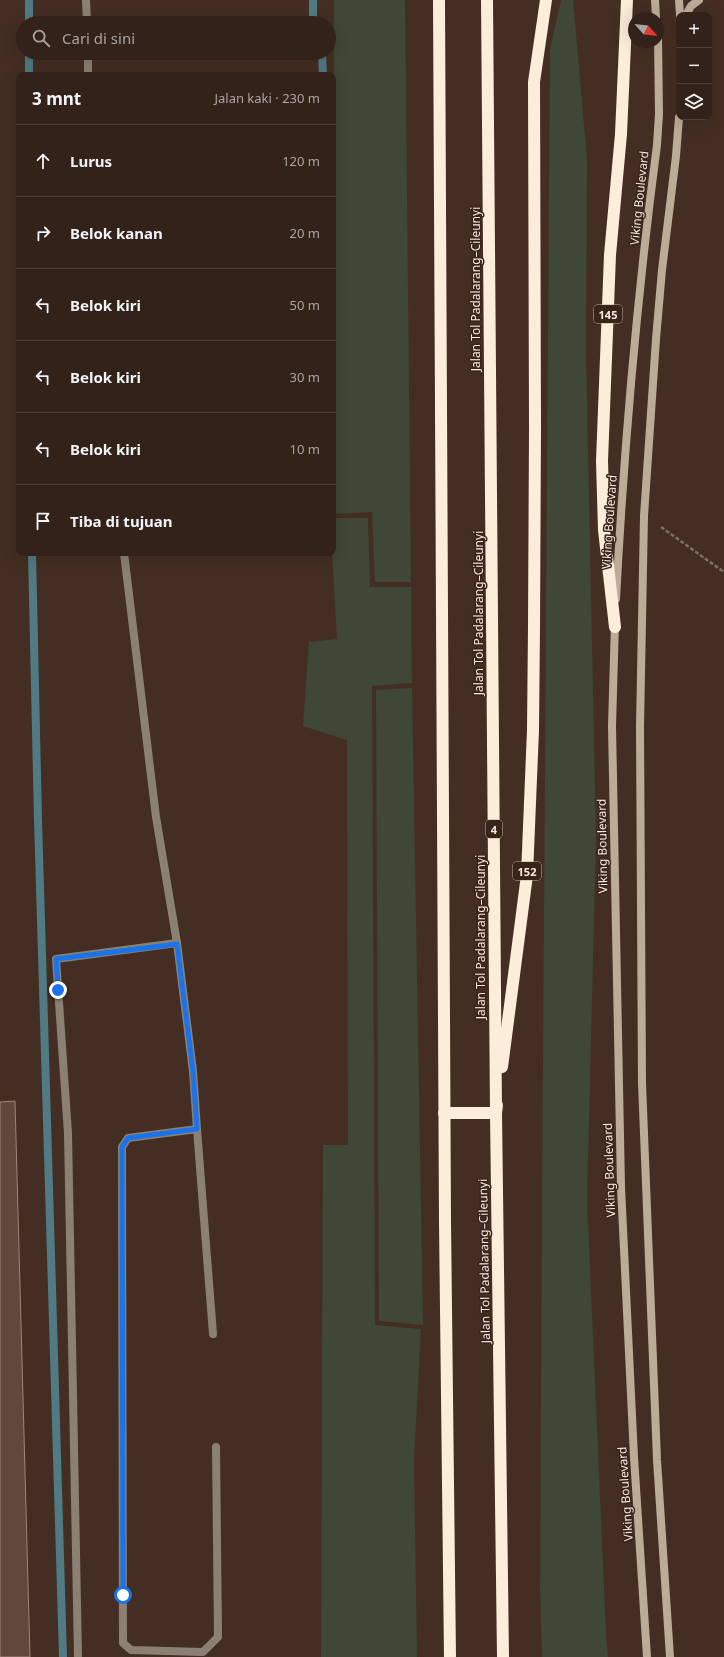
<!DOCTYPE html>
<html lang="id">
<head>
<meta charset="utf-8">
<style>
	:root { --surface:#33221a; --page:#3b2a23; --text:#f1f3f6; --muted:#a9a4a2; --line:#4e3f39 }
	body { margin:0; font-family:"Noto Sans",sans-serif; background:var(--page); color:var(--text) }
	.controls { position:absolute; right:12px; top:12px; display:grid; overflow:hidden; border-radius:8px; box-shadow:0 4px 16px #0002 }
	.controls button { width:36px; height:36px; display:grid; place-items:center; padding:0; border:0; border-bottom:1px solid var(--line); background:var(--surface); color:var(--text); font:20px sans-serif }
	.compass { position:absolute; left:628px; top:12px; width:36px; height:36px; border-radius:50%; background:var(--surface); box-shadow:0 4px 16px #0002; rotate:117deg }
	.stop { position:absolute; width:12px; height:12px; margin:-9px; border:3px solid #1a73e8; border-radius:50%; background:#fff }
	.stop.end { background:#1a73e8; border-color:#fff; box-shadow:0 1px 4px #0008 }
	.list { margin:0; padding:0; list-style:none }
	h2 { display:flex; justify-content:space-between; align-items:center; height:52px; margin:0; padding:0 16px; font-size:17px }
	h2 small { font-size:13px; font-weight:400; color:var(--muted) }
	.list li { display:grid; grid-template-columns:26px 1fr auto; gap:12px; align-items:center; box-sizing:border-box; height:72px; padding:0 16px; border-top:1px solid var(--line) }
	.list b { display:block; font-size:15px; white-space:nowrap }
	.list em { font-size:13px; font-style:normal; color:var(--muted) }
	.icon { flex:none; width:22px; height:22px; fill:none; stroke:currentColor; stroke-width:2; stroke-linecap:round; stroke-linejoin:round }
	.map { position:relative; flex:none; width:724px; height:1657px; overflow:hidden }
	.search { position:absolute; background:var(--surface); box-shadow:0 4px 16px #0002; left:16px; top:16px; width:320px; height:44px; display:flex; align-items:center; gap:10px; box-sizing:border-box; padding:0 14px; border-radius:22px; color:var(--muted); font-size:15px }
	.panel { position:absolute; background:var(--surface); box-shadow:0 4px 16px #0002; left:16px; top:72px; width:320px; height:484px; border-radius:8px }
	.map>svg:first-child { display:block }
	.green { fill:#3f4736 }
	.lines { fill:none; stroke-linecap:round; stroke-linejoin:round }
	.stream { stroke:#507a84; stroke-width:8 }
	.building { fill:#60483c; stroke:#a08578 }
	.path { stroke:#826e64; stroke-width:2.5; stroke-dasharray:4 2; stroke-linecap:butt }
	.lane { stroke:#8b8074; stroke-width:8 }
	.secondary { stroke:#bcab97; stroke-width:8 }
	.highway { stroke:#fcecda; stroke-width:12 }
	.route { stroke:#1a73e8; stroke-width:5 }
	.labels { text-anchor:middle; dominant-baseline:central; stroke-width:3; stroke-linejoin:round; paint-order:stroke }
	.shield { fill:#3a241a; stroke:#beada5; stroke-width:1 }
	.shield-label { font-size:11px; font-weight:bold; fill:#f7e8e1 }
	.street-label { font-size:12px; fill:#f7e8e1; stroke:#3a241a }
</style>
</head>
<body>
<div class="map">
<svg width="724" height="1657" viewBox="0 0 724 1657">
	<rect width="100%" height="100%" fill="#442e23"/>
	<!-- green -->
	<g class="green">
		<polygon points="334,0 405,0 411,582 375,582 372,512 333,514"/>
		<polygon points="561,0 573,0 587,159 586,353 596,839 587,1200 606,1634 608,1657 542,1657 540,1591 542,1208 550,50"/>
		<polygon points="333,518 368,518 370,587 411,587 412,683 372,686 375,1325 421,1329 414,1460 417,1657 321,1657 323,1145 348,1145 347,740 303,726 309,642 337,639 332,553"/>
		<polygon points="412,688 423,1325 379,1321 376,690"/>
	</g>
	<g class="lines">
		<!-- stream -->
		<g class="stream">
			<polyline points="29,0 29,23"/>
			<polyline points="313,23 313,0"/>
			<polyline points="322,53 323,75"/>
			<polyline points="29,75 29,53"/>
			<polyline points="32,553 38,820 63,1657"/>
		</g>
	</g>
	<!-- building -->
	<polygon class="building" points="15,1101 30,1657 0,1657 0,1102"/>
	<g class="lines">
		<!-- path -->
		<polyline class="path" points="661,527 724,572"/>
		<!-- lane -->
		<g class="lane">
			<polyline points="86,0 87,23"/>
			<polyline points="88,53 88,75"/>
			<polyline points="124,553 156,817 177,943 193,1071 197,1129"/>
			<polyline points="213,1334 197,1129 128,1138 122,1147 123,1643 131,1650 203,1652 218,1637 216,1447"/>
			<polyline points="78,1657 68,1133 56,959 177,943"/>
		</g>
		<!-- secondary -->
		<g class="secondary">
			<polyline points="655,0 656,18"/>
			<polyline points="679,0 680,15"/>
			<polyline points="686,15 691,6 699,0"/>
			<path d="M616 599C624 448 637 296 657 145L659 114 658 37"/>
			<polyline points="615,623 612,726 621,1187 634,1457 647,1657"/>
			<polyline points="670,1657 657,1460 642,1083 640,726 644,516 656,339 662,270 676,156 679,117"/>
		</g>
		<!-- highway -->
		<g class="highway">
			<polyline points="439,0 445,1222 450,1657"/>
			<polyline points="487,0 496,1113 503,1657"/>
			<polyline points="615,627 604,530 602,461 610,255 621,134 627,0"/>
			<polyline points="502,1067 527,875 533,730 534,627 535,428 534,82 546,0"/>
			<polyline points="444,1113 496,1113 497,1105"/>
		</g>
	</g>
	<g class="lines">
		<!-- route -->
		<polyline class="route" points="58,990 56,959 177,944 193,1071 197,1129 128,1138 122,1147 123,1595"/>
	</g>
	<g class="labels">
		<!-- shield labels -->
		<g class="shield">
			<rect x="594" y="305" width="28" height="18" rx="3"/>
			<rect x="486" y="820" width="16" height="18" rx="3"/>
			<rect x="513" y="862" width="28" height="18" rx="3"/>
		</g>
		<g class="shield-label">
			<text x="608" y="314">145</text>
			<text x="494" y="829">4</text>
			<text x="527" y="871">152</text>
		</g>
		<!-- street labels -->
		<g class="street-label">
			<text transform="translate(639 198) rotate(-84)">Viking Boulevard</text>
			<text transform="translate(475 289) rotate(-90)">Jalan Tol Padalarang–Cileunyi</text>
			<text transform="translate(609 522) rotate(-86)">Viking Boulevard</text>
			<text transform="translate(478 613) rotate(-90)">Jalan Tol Padalarang–Cileunyi</text>
			<text transform="translate(602 846) rotate(-91)">Viking Boulevard</text>
			<text transform="translate(480 937) rotate(-90)">Jalan Tol Padalarang–Cileunyi</text>
			<text transform="translate(609 1170) rotate(-92)">Viking Boulevard</text>
			<text transform="translate(484 1261) rotate(-91)">Jalan Tol Padalarang–Cileunyi</text>
			<text transform="translate(625 1494) rotate(-94)">Viking Boulevard</text>
		</g>
	</g>
</svg>
<div class="controls">
<button>+</button>
<button>−</button>
<button><svg class="icon" aria-label="layers" viewBox="0 0 24 24"><path d="M12 4l9 5-9 5-9-5zM3 14l9 5 9-5"/></svg></button>
</div>
<svg class="compass" viewBox="-18 -18 36 36"><path d="M0-13l5 13h-10z" fill="#e53935"/><path d="M0 13l5-13h-10z" fill="#a9a4a2"/></svg>
<div class="stop" style="left:123px;top:1595px"></div>
<div class="stop end" style="left:58px;top:990px"></div>
<div class="search"><svg class="icon" aria-label="search" viewBox="0 0 24 24"><circle cx="10" cy="10" r="6"/><path d="M15 15l6 6"/></svg>Cari di sini</div>
<section class="panel">
<h2>3 mnt<small>Jalan kaki · 230 m</small></h2>
<ul class="list">
<li><svg class="icon" aria-label="ahead" viewBox="0 0 24 24"><path d="M12 20V5M6 11l6-6 6 6"/></svg><div><b>Lurus</b></div><em>120 m</em></li>
<li><svg class="icon" aria-label="right" viewBox="0 0 24 24"><path d="M7 20v-9h11M14 6l5 5-5 5"/></svg><div><b>Belok kanan</b></div><em>20 m</em></li>
<li><svg class="icon" aria-label="left" viewBox="0 0 24 24"><path d="M17 20v-9H6M10 6l-5 5 5 5"/></svg><div><b>Belok kiri</b></div><em>50 m</em></li>
<li><svg class="icon" aria-label="left" viewBox="0 0 24 24"><path d="M17 20v-9H6M10 6l-5 5 5 5"/></svg><div><b>Belok kiri</b></div><em>30 m</em></li>
<li><svg class="icon" aria-label="left" viewBox="0 0 24 24"><path d="M17 20v-9H6M10 6l-5 5 5 5"/></svg><div><b>Belok kiri</b></div><em>10 m</em></li>
<li><svg class="icon" aria-label="arrive" viewBox="0 0 24 24"><path d="M6 21V4h12l-3 4 3 4H6"/></svg><div><b>Tiba di tujuan</b></div></li>
</ul>
</section>
</div>
</body>
</html>
